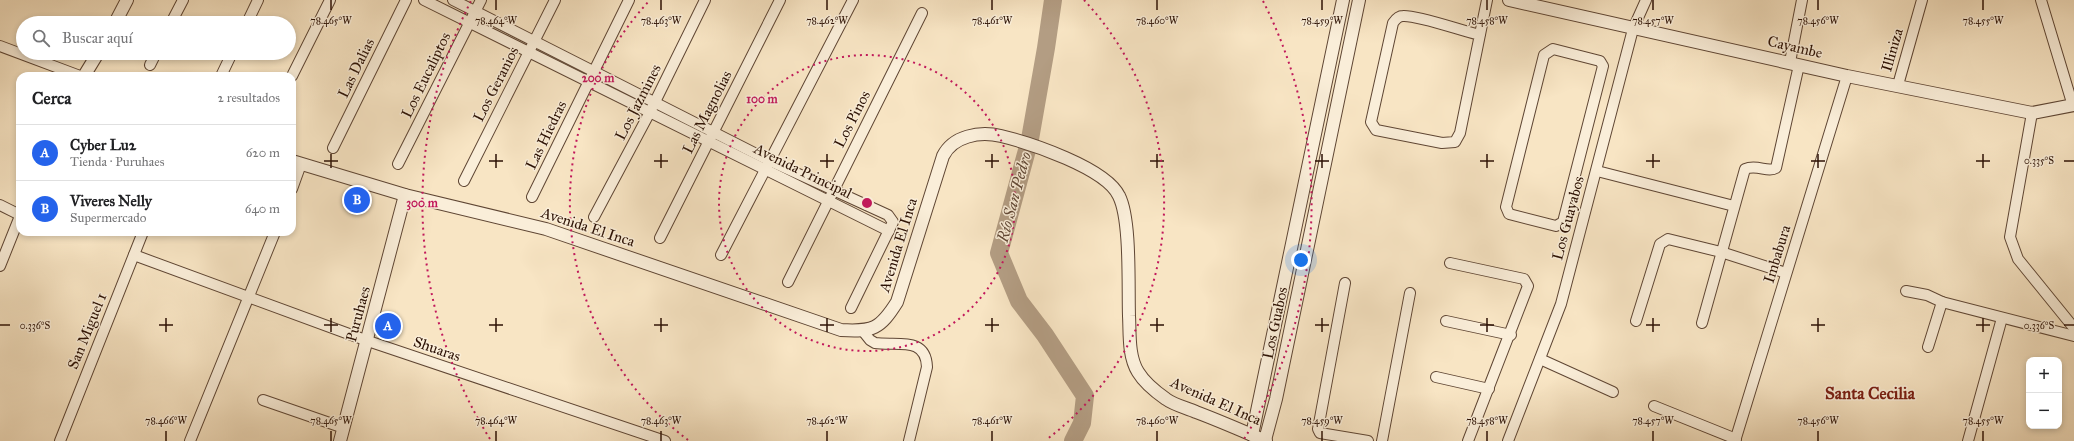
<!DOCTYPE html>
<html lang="es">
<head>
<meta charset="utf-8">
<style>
	:root { --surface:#fff; --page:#f6f6f6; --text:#202124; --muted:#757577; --line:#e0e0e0; --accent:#2563eb }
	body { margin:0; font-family:"IM FELL Great Primer",serif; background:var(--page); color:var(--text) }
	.controls { position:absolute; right:12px; bottom:12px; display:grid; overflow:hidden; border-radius:8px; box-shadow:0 2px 6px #0003 }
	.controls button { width:36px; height:36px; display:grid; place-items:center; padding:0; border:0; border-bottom:1px solid var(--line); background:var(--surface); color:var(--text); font:20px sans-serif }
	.you { position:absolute; left:1301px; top:260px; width:14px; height:14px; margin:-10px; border:3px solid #fff; border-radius:50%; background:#1a73e8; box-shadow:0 0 0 6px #1a73e833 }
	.badge { display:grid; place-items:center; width:26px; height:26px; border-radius:50%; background:var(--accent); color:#fff; font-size:13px; font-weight:700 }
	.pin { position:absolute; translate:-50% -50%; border:2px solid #fff; box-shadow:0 1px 4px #0006 }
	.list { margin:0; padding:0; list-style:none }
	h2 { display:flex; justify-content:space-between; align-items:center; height:52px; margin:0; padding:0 16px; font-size:17px }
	h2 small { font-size:13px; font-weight:400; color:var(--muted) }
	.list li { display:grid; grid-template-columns:26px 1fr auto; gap:12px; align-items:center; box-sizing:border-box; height:56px; padding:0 16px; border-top:1px solid var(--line) }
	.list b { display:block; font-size:15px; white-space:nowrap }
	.list p { margin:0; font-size:13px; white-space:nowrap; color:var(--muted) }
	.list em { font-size:13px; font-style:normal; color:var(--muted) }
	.icon { flex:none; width:22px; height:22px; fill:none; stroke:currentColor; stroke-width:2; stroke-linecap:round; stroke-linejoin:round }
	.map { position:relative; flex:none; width:2074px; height:441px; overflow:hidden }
	.search { position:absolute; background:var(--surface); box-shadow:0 2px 6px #0003; left:16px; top:16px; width:280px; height:44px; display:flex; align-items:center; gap:10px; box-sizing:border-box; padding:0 14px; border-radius:22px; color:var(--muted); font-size:15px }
	.panel { position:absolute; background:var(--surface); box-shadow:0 2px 6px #0003; left:16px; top:72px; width:280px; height:164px; border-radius:12px }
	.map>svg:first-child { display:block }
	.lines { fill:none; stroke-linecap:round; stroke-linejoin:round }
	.river { stroke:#b39d83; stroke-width:18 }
	.minor-casing { stroke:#5f4634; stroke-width:12 }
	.tertiary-casing { stroke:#5f4634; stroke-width:14 }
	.minor { stroke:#faeed9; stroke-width:10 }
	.tertiary { stroke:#faeed9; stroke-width:12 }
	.ticks { fill:none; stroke:#2c1104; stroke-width:1.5 }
	.ring { fill:none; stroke:#c2185b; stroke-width:2; stroke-dasharray:2 4 }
	.labels { text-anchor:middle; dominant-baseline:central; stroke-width:3; stroke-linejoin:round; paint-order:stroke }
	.street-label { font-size:15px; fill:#2c1104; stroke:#faeed9 }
	.water-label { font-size:16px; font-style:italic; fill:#624937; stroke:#faeed9 }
	.quarter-label { font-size:17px; font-weight:bold; fill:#7a1f14; stroke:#faeed9 }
	.ticks-label { font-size:10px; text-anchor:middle; fill:#2c1104; stroke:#faeed9; stroke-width:3; stroke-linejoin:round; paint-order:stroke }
	.centre { fill:#c2185b; stroke:#faeed9; stroke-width:2 }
	.ring-label { font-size:12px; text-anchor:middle; font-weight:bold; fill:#c2185b; stroke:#faeed9; stroke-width:3; stroke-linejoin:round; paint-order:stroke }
</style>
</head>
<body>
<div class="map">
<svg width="2074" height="441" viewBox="0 0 2074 441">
	<rect width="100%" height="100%" fill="#f8e5c4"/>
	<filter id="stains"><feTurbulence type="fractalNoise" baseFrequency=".005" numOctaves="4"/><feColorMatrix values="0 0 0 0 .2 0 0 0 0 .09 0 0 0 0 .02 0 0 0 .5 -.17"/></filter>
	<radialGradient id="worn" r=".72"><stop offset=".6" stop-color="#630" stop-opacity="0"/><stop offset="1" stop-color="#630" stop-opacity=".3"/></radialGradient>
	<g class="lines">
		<!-- river -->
		<polyline class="river" points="1053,0 1046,48 1030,139 999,253 1019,301 1045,335 1085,396 1082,423 1073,441"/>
		<!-- minor casing -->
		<g class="minor-casing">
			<g id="minor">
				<polyline points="424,0 889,231"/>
				<polyline points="453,0 770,161 888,215 893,222 851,308"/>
				<polyline points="2041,0 2073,106"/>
				<polyline points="171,23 183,0"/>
				<polyline points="247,23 258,0"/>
				<path d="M1480 35C1462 31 1418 15 1403 16 1398 16 1395 20 1393 23L1371 122 1376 130 1442 143 1455 142 1460 133 1487 0"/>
				<polyline points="0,46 80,76"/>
				<polygon points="1553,49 1600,61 1603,66 1563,222 1556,226 1509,214 1506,207 1544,55"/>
				<polyline points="1790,62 1802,0"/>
				<polyline points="150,65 156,53"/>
				<polyline points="221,76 232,53"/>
				<polyline points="292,76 330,0"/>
				<polyline points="1898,85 1922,0"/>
				<polyline points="2032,113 2010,237 2018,259 2074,328"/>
				<polyline points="333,148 406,0"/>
				<polyline points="398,164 481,0"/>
				<polyline points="1597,171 1734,206"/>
				<polyline points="464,181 555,0"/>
				<polyline points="292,189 301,164"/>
				<polyline points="532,197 629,0"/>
				<polyline points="0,205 20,215"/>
				<polyline points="594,217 650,112 705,0"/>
				<polyline points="660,238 780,0"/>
				<polyline points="134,255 368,341 665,441"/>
				<polyline points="721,255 853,0"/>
				<polyline points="1450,263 1524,279 1528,286 1468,441"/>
				<polyline points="0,266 20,216"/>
				<polyline points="788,282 922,13"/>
				<polyline points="1345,283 1318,429 1320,433 1368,441"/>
				<polyline points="1906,291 1927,295 1942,302"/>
				<polyline points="1446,321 1511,335"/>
				<polyline points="1636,321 1660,244 1668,239 1721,252 1786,273"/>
				<path d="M1702 323 1745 169C1757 164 1768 173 1776 168L1799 65"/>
				<path d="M862 330 870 340 875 343C897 346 926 336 927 367L909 441"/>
				<polyline points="1928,347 1942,302 2074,336"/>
				<polyline points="1540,359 1613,392"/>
				<polyline points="1436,377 1489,389"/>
				<polyline points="263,400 344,428"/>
				<polyline points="1654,406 1736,439"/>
				<polyline points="60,441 143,232"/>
				<polyline points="190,441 275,232"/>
				<polyline points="1382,441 1410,293"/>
				<polyline points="1508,441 1561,304 1633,29 1646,0"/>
				<polyline points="1735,441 1847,76"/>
				<polyline points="1968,441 2002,318"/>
			</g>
		</g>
		<!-- tertiary casing -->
		<g class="tertiary-casing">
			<g id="tertiary">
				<polyline points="1509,0 1847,76 2032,113 2074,105"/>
				<polyline points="115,23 127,0"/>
				<polyline points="84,76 98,53"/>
				<path d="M292 161 405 195 546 229 841 330C873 332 880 329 897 302L943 156C953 136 979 131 1001 136 1030 143 1106 168 1119 196 1131 220 1128 286 1129 316 1130 333 1128 356 1138 372 1144 382 1156 392 1166 399 1174 405 1187 408 1196 412 1220 421 1243 431 1266 441"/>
				<polyline points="1252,435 1343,0"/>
				<polyline points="1265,440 1276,399 1359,0"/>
				<polyline points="340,441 405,195"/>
			</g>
		</g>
		<!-- minor -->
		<use href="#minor" class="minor"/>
		<!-- tertiary -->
		<use href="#tertiary" class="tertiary"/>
	</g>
	<!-- ticks -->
	<path class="ticks" d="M331 0V10M496 0V10M661 0V10M827 0V10M992 0V10M1157 0V10M1322 0V10M1487 0V10M1653 0V10M1818 0V10M1983 0V10M331 154V168M496 154V168M661 154V168M827 154V168M992 154V168M1157 154V168M1322 154V168M1487 154V168M1653 154V168M1818 154V168M1983 154V168M324 161H338M489 161H503M654 161H668M820 161H834M985 161H999M1150 161H1164M1315 161H1329M1480 161H1494M1646 161H1660M1811 161H1825M1976 161H1990M2064 161H2074M166 318V332M331 318V332M496 318V332M661 318V332M827 318V332M992 318V332M1157 318V332M1322 318V332M1487 318V332M1653 318V332M1818 318V332M1983 318V332M0 325H10M159 325H173M324 325H338M489 325H503M654 325H668M820 325H834M985 325H999M1150 325H1164M1315 325H1329M1480 325H1494M1646 325H1660M1811 325H1825M1976 325H1990M2064 325H2074M166 431V441M331 431V441M496 431V441M661 431V441M827 431V441M992 431V441M1157 431V441M1322 431V441M1487 431V441M1653 431V441M1818 431V441M1983 431V441"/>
	<!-- distance rings -->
	<g class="ring">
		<circle cx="867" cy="203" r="148"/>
		<path d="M688 440A297 297 0 0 1 650 0M1084 0A297 297 0 0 1 1046 440"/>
		<path d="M490 439A445 445 0 0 1 471 1M1263 1A445 445 0 0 1 1244 439"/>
	</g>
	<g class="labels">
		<!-- street labels -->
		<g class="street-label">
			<text transform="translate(1795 47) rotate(13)">Cayambe</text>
			<text transform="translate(1892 50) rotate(-74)">Illiniza</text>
			<text transform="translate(356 68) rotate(-64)">Las Dalias</text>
			<text transform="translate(426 75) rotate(-64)">Los Eucaliptos</text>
			<text transform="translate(496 84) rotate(-63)">Los Geranios</text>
			<text transform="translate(638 102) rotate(-63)">Los Jazmines</text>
			<text transform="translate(707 112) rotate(-63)">Las Magnolias</text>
			<text transform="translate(852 119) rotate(-63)">Los Pinos</text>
			<text transform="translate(546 135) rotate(-64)">Las Hiedras</text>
			<text transform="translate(803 171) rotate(26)">Avenida Principal</text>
			<text transform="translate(1568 218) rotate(-75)">Los Guayabos</text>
			<text transform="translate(588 227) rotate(18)">Avenida El Inca</text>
			<text transform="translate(898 245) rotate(-73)">Avenida El Inca</text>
			<text transform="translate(1777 254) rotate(-73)">Imbabura</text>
			<text transform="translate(358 314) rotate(-75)">Puruhaes</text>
			<text transform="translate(1275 323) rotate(-78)">Los Guabos</text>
			<text transform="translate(87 331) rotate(-68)">San Miguel 1</text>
			<text transform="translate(437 349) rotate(19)">Shuaras</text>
			<text transform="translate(1216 401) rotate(24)">Avenida El Inca</text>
		</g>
		<!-- water labels -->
		<g class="water-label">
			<text transform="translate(1014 197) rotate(-75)">Río San Pedro</text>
		</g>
		<!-- quarter labels -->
		<g class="quarter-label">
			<text x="1870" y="393">Santa Cecilia</text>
		</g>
	</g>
	<g class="ticks-label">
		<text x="331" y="24">78.465°W</text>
		<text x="496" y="24">78.464°W</text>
		<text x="661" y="24">78.463°W</text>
		<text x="827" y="24">78.462°W</text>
		<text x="992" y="24">78.461°W</text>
		<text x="1157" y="24">78.460°W</text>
		<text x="1322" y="24">78.459°W</text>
		<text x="1487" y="24">78.458°W</text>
		<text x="1653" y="24">78.457°W</text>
		<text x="1818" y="24">78.456°W</text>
		<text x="1983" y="24">78.455°W</text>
		<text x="2039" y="164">0.335°S</text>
		<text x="35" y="329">0.336°S</text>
		<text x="2039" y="329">0.336°S</text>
		<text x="166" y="424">78.466°W</text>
		<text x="331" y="424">78.465°W</text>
		<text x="496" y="424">78.464°W</text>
		<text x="661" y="424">78.463°W</text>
		<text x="827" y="424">78.462°W</text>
		<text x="992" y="424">78.461°W</text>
		<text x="1157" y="424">78.460°W</text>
		<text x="1322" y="424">78.459°W</text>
		<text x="1487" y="424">78.458°W</text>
		<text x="1653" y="424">78.457°W</text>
		<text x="1818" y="424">78.456°W</text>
		<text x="1983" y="424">78.455°W</text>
	</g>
	<circle cx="867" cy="203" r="6" class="centre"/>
	<g class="ring-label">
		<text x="598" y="82">200 m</text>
		<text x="762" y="103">100 m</text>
		<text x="422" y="207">300 m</text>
	</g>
	<rect width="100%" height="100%" filter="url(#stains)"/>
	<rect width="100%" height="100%" fill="url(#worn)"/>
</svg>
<div class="controls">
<button>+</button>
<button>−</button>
</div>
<div class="you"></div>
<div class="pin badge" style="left:388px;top:326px">A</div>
<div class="pin badge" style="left:357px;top:200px">B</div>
<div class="search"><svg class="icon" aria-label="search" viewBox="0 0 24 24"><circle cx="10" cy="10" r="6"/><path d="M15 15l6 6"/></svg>Buscar aquí</div>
<section class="panel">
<h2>Cerca<small>2 resultados</small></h2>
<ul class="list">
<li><span class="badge">A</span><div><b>Cyber Lu2</b><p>Tienda · Puruhaes</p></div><em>620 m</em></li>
<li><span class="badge">B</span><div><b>Viveres Nelly</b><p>Supermercado</p></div><em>640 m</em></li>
</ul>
</section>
</div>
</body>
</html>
